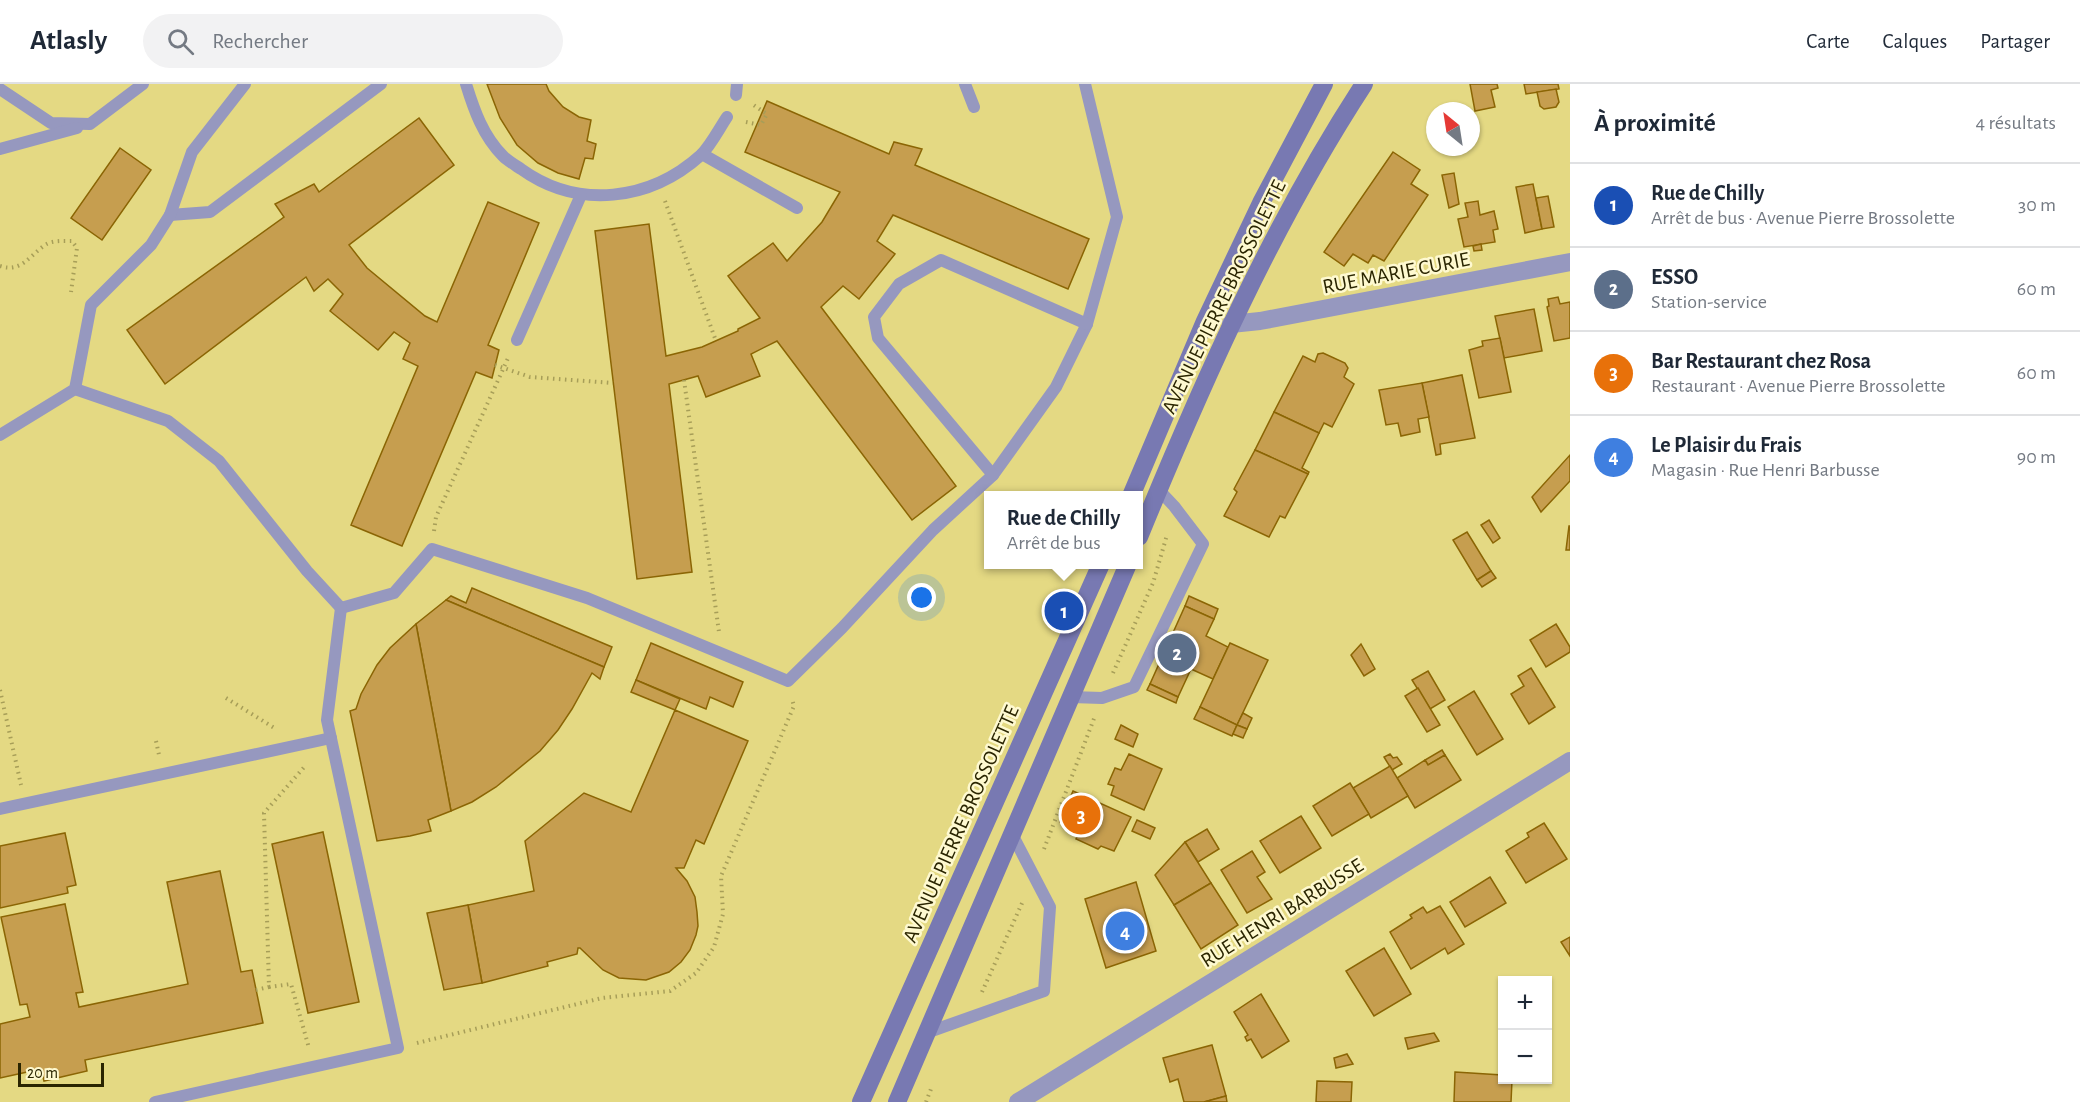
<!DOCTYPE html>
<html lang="fr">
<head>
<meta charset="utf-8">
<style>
	:root { --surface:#fff; --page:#f2f2f3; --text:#1f2937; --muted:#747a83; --line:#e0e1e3; --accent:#db2777 }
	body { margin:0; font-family:"Alegreya Sans",sans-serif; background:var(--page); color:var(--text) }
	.controls { position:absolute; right:18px; bottom:18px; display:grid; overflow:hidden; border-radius:0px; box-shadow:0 2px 4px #0004 }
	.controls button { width:54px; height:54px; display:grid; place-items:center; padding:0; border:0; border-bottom:2px solid var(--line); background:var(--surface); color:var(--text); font:30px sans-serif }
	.compass { position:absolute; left:1426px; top:18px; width:54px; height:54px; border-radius:50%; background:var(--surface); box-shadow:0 2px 4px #0004; rotate:330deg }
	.scale { position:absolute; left:18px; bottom:15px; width:86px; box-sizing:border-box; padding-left:6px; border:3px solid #2a2501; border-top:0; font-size:16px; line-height:21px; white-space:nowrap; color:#2a2501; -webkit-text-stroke:4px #fef9d0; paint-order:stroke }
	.you { position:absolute; left:922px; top:514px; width:21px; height:21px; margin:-15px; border:4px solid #fff; border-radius:50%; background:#1a73e8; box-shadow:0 0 0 9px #1a73e833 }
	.badge { display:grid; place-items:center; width:39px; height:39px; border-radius:50%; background:var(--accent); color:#fff; font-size:20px; font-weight:700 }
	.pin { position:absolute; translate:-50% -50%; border:3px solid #fff; box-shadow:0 2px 6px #0006 }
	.popup { position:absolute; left:984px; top:407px; width:159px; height:78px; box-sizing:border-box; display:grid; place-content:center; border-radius:0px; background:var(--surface); filter:drop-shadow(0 2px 4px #0005); font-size:20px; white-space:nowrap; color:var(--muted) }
	.popup b { font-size:22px; color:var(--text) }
	.popup::after { content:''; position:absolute; left:50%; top:100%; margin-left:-12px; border:12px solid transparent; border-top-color:var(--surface) }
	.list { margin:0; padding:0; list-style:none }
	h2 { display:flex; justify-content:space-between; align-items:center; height:78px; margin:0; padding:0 24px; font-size:26px }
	h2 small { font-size:20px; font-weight:400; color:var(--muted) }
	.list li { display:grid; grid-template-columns:39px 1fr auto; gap:18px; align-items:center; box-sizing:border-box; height:84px; padding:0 24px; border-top:2px solid var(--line) }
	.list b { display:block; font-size:22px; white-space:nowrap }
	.list p { margin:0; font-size:20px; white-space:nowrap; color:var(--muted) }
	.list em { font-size:20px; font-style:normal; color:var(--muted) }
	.icon { flex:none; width:33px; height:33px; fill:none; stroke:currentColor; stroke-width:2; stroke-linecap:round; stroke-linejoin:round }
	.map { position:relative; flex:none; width:1570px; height:1018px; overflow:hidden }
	header { display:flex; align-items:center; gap:36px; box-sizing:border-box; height:84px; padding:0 30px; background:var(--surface); border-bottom:2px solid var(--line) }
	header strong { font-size:28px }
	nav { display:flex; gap:33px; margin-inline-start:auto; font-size:21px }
	.search { width:420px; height:54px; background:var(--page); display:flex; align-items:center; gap:15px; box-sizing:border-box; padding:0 21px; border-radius:33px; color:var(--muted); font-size:22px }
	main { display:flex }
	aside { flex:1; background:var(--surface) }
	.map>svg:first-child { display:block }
	.building { fill:#c69e4f; stroke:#8b6504; stroke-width:1.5 }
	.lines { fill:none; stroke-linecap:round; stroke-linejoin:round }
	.path { stroke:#a79e58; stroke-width:4; stroke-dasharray:1.5 4.5; stroke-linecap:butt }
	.lane { stroke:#9698bf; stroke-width:12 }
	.street { stroke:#9698bf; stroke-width:18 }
	.secondary { stroke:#7879b2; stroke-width:18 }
	.labels { text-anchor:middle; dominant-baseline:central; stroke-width:5; stroke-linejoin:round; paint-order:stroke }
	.street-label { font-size:21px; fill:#2a2501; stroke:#fef9d0 }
</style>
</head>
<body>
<header>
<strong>Atlasly</strong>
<div class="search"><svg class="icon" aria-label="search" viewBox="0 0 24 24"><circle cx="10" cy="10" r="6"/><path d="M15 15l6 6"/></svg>Rechercher</div>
<nav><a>Carte</a><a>Calques</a><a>Partager</a></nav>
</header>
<main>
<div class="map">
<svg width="1570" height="1018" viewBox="0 0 1570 1018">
	<rect width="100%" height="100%" fill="#e4d983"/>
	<!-- building -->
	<g class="building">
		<polygon points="487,0 546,0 549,7 563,23 579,33 591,36 587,57 596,60 593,75 585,74 579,95 558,89 538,79 517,61 500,34"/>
		<polygon points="1470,0 1497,0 1498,4 1491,6 1495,23 1475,27"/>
		<polygon points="1524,0 1558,0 1559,5 1526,10"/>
		<polygon points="1556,5 1559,18 1556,23 1544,25 1540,22 1537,8"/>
		<polygon points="767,17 889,70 894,58 922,65 915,81 1089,155 1068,205 893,131 877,157 895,170 859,215 843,202 821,223 956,402 912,436 777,257 751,270 760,292 706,313 698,292 669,300 692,488 637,495 595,147 649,140 666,272 702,263 738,247 738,245 760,234 728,192 773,159 787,177 822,138 840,108 745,68"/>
		<polygon points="419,34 454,81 349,161 367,184 425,232 437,238 488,118 539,139 488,261 499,266 492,294 476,288 402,462 351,441 418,282 403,275 410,259 394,248 378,266 330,227 343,210 328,195 314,207 306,193 165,300 127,246 284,133 275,120 314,100 319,108"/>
		<polygon points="120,64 151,86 102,156 71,134"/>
		<polygon points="1393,68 1420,86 1411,100 1428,111 1384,177 1373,171 1368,179 1353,170 1344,182 1324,168"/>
		<polygon points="1454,89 1459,120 1449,124 1442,91"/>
		<polygon points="1533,100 1542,145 1525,149 1516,103"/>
		<polygon points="1548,112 1554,143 1542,145 1536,114"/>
		<polygon points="1478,117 1480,131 1494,127 1498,145 1493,146 1495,158 1464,163 1458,135 1468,133 1465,119"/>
		<polygon points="1481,160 1482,166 1474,167 1473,162"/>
		<polygon points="1558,213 1560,220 1570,218 1570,254 1554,257 1547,223 1549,222 1548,215"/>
		<polygon points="1534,225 1542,267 1504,274 1495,232"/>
		<polygon points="1500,254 1511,308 1479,314 1469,266 1483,262 1482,257"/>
		<polygon points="1323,269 1345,279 1348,284 1344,293 1354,300 1332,343 1324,339 1319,349 1274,328 1303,272 1315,278 1318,270"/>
		<polygon points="1462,291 1475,354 1440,360 1441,370 1436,371 1422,299"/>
		<polygon points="1422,299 1429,333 1418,335 1420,348 1401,352 1398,339 1386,341 1379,306"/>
		<polygon points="1274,328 1319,349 1302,384 1309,388 1308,390 1255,366"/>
		<polygon points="1255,366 1308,390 1285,434 1280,432 1269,453 1224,432 1237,408 1234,405"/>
		<polygon points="1570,371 1570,397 1541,428 1532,413"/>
		<polygon points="1489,436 1500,454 1493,459 1481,441"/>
		<polygon points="1569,442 1570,442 1570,466 1566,466"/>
		<polygon points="1467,448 1491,487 1477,496 1453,456"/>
		<polygon points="1491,487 1496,494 1482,503 1477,496"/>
		<polygon points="472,504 612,563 604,583 446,516 451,512 466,519"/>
		<polygon points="1189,512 1218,525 1214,535 1185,522"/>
		<polygon points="446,516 604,583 600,595 592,589 572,625 558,646 540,667 496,703 472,718 451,727 416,540"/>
		<polygon points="1185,522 1214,535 1206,552 1228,563 1213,595 1191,585 1178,613 1150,600"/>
		<polygon points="416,540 451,727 428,736 431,747 410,752 377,757 350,627 356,625 361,610 377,581 390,564"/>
		<polygon points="1556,540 1570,563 1570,568 1546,583 1530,556"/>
		<polygon points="651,559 743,598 733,623 710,613 706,625 636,596"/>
		<polygon points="1230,559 1268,576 1237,641 1200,623"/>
		<polygon points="1361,560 1375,585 1364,592 1351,571"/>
		<polygon points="1531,584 1555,623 1529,640 1511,610 1524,602 1518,592"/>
		<polygon points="1428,587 1445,616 1430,625 1412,596"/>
		<polygon points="636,596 680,615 675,626 631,608"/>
		<polygon points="1150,600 1178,613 1176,619 1147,606"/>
		<polygon points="1418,604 1440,641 1427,648 1405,612"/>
		<polygon points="1474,607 1503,655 1477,671 1448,623"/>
		<polygon points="1200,623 1237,641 1232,652 1194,635"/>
		<polygon points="675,626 748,657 704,760 696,756 684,784 676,784 687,797 695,813 697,828 698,842 696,851 690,866 681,878 669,888 646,896 619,894 603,886 580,864 578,864 577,870 547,878 548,882 482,899 468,821 534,807 525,757 584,709 631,728"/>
		<polygon points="1243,629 1252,634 1247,645 1237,641"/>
		<polygon points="1121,641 1138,650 1133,663 1115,655"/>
		<polygon points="1237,641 1247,645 1243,654 1233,650"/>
		<polygon points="1442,666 1445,671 1428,681 1425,676"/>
		<polygon points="1129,670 1162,685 1144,726 1111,711 1114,702 1108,700 1115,684 1121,686"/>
		<polygon points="1390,670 1393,674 1397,673 1402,680 1392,686 1384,673"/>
		<polygon points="1445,671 1461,696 1415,724 1397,694 1425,676 1428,681"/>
		<polygon points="1390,682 1408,712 1371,734 1353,704"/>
		<polygon points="1350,699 1369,730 1332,752 1313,722"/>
		<polygon points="1073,707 1131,733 1114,767 1101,762 1098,765 1076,755 1079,749 1060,738"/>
		<polygon points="1301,732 1321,764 1280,789 1260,757"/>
		<polygon points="1137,736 1155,744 1150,755 1132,747"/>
		<polygon points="1544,739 1567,775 1526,799 1506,767 1529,753 1527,749"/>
		<polygon points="1207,745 1219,765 1198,778 1185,758"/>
		<polygon points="323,748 359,918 308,929 272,760"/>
		<polygon points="65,749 76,801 67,803 68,809 0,824 0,762"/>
		<polygon points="1185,758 1211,799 1174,821 1155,791"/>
		<polygon points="1252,767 1265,788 1257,793 1272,815 1247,829 1221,786"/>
		<polygon points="220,787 241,888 252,886 263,939 85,976 87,987 44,997 41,985 0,994 0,940 30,933 27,920 20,921 1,833 65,820 83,908 76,909 79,923 188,900 167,798"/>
		<polygon points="1490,793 1506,819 1465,843 1450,818"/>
		<polygon points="1136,798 1156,867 1106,884 1085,815"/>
		<polygon points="1211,799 1238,841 1201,865 1174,821"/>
		<polygon points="468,821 482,899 444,906 427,829"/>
		<polygon points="1440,822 1464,860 1448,870 1445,864 1411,885 1390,848 1412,834 1410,831 1423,823 1427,829"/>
		<polygon points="1570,853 1570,872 1561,858"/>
		<polygon points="1384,864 1411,910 1374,932 1346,887"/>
		<polygon points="1261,910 1289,957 1262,974 1251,955 1247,957 1245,953 1248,951 1234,928"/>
		<polygon points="1434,949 1439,957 1408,965 1405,954"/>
		<polygon points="1212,961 1226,1012 1204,1018 1184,1018 1178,995 1170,998 1163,974"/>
		<polygon points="1347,970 1353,980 1336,984 1334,974"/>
		<polygon points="1455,988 1502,991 1502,996 1512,996 1511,1018 1454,1018"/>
		<polygon points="1317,997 1352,998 1351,1018 1316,1018"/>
		<polygon points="1226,1012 1227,1018 1204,1018"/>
	</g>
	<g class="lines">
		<!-- path -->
		<g class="path">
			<polyline points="746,38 761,41 767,30 752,20"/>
			<polyline points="665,117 716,257"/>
			<path d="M0 182C21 189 29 172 45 161 52 156 64 157 72 157L77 164 71 208"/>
			<polyline points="495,281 530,293 613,299"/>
			<polyline points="684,296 719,548"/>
			<polyline points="434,447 436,433 509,272"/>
			<polyline points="1113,589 1153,499 1167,451"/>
			<polyline points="0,606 21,701"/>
			<polyline points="226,614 276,645"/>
			<polyline points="156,657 159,671"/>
			<polyline points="1044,765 1095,632"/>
			<polyline points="269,903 291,900 309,964"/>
			<polyline points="256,906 269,903 264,729 306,681"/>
			<polyline points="982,908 1023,817"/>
			<polyline points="417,959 602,914 670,907 696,889 714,863 723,830 721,792 794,622 792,615"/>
			<polyline points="926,1018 931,1005"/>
		</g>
		<!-- lane -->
		<g class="lane">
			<path d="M466 0C474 26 483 52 503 72 508 77 515 81 521 85 578 126 650 117 701 71 711 61 719 45 727 33"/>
			<polyline points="965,0 974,23"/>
			<polyline points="0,5 51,39 90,40 143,0"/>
			<polyline points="736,11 737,0"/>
			<polyline points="0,65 77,44"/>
			<polyline points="702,70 797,124"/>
			<polyline points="170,131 210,128 381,0"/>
			<polyline points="517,256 581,111"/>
			<polyline points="75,305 168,337 219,377 307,487 341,524 394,509 432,465 587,514 788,597 842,544 933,446 993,391 1056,303 1087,240 1117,133 1085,0"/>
			<polyline points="0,351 75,305 91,221 151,161 170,131 192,68 245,0"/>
			<polyline points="993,391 878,254 874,233 899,200 941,176 1087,240"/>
			<polyline points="1071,613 1102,614 1134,603 1203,460 1174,422 1158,405"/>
			<polyline points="0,725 331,654"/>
			<polyline points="926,949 1044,907 1050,823 1012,750"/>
			<polyline points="155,1018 398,964 327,636 341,524"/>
		</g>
		<!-- street -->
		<g class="street">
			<polyline points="1231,240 1260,237 1570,178"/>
			<polyline points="1018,1018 1570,677"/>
		</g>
		<!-- secondary -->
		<g class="secondary">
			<polyline points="1131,412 1205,237 1261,119 1324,0"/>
			<path d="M1139 453C1203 297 1272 141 1364 0"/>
			<polyline points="861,1018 1101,480"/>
			<polyline points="897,1018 1128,480"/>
		</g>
	</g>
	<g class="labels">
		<!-- street labels -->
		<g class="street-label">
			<text transform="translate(1396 189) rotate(-11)">RUE MARIE CURIE</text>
			<text transform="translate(1224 213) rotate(-64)">AVENUE PIERRE BROSSOLETTE</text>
			<text transform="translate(961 740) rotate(-66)">AVENUE PIERRE BROSSOLETTE</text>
			<text transform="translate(1282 829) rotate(-32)">RUE HENRI BARBUSSE</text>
		</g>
	</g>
</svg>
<div class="controls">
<button>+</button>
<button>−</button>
</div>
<svg class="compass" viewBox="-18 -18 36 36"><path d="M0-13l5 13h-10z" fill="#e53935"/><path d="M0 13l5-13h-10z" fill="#747a83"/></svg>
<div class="scale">20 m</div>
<div class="you"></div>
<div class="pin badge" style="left:1064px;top:527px;background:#1a4fb4">1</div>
<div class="popup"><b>Rue de Chilly</b>Arrêt de bus</div>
<div class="pin badge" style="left:1177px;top:569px;background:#5c6f8a">2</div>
<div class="pin badge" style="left:1081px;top:731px;background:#e8710a">3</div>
<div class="pin badge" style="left:1125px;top:847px;background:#3f7fe0">4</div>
</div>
<aside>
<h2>À proximité<small>4 résultats</small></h2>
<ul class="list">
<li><span class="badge" style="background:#1a4fb4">1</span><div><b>Rue de Chilly</b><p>Arrêt de bus · Avenue Pierre Brossolette</p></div><em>30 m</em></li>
<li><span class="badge" style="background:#5c6f8a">2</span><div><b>ESSO</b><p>Station-service</p></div><em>60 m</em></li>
<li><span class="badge" style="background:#e8710a">3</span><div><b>Bar Restaurant chez Rosa</b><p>Restaurant · Avenue Pierre Brossolette</p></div><em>60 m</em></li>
<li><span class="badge" style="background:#3f7fe0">4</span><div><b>Le Plaisir du Frais</b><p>Magasin · Rue Henri Barbusse</p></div><em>90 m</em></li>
</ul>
</aside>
</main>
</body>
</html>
